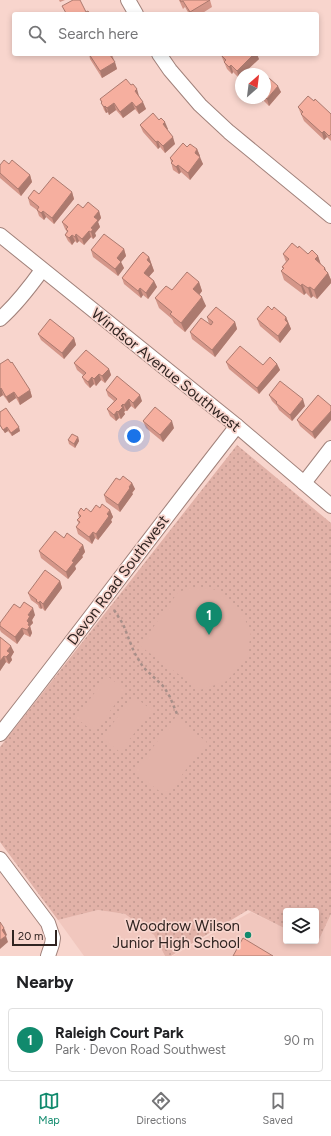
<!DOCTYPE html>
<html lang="en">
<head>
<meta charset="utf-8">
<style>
	:root { --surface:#fff; --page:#f2f2f2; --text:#202124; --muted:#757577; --line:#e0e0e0; --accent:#118a6d }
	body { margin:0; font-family:Figtree,sans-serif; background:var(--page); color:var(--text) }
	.controls { position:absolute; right:12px; bottom:12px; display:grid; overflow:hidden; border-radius:4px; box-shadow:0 2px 6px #0003 }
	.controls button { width:36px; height:36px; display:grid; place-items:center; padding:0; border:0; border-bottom:1px solid var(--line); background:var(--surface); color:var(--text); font:20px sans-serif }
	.compass { position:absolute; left:235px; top:68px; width:36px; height:36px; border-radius:50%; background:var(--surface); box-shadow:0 2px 6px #0003; rotate:28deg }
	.scale { position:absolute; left:12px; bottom:10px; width:45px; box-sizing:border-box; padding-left:4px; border:2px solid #302421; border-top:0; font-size:11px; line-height:14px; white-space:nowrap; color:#302421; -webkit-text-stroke:3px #f8d5cd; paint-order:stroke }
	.you { position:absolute; left:134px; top:436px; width:14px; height:14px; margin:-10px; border:3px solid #fff; border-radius:50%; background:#1a73e8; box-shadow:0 0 0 6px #1a73e833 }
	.badge { display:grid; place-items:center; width:26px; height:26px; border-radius:50%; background:var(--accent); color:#fff; font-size:13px; font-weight:700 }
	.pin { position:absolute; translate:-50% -33px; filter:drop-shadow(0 1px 2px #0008) }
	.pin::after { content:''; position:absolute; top:21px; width:14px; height:12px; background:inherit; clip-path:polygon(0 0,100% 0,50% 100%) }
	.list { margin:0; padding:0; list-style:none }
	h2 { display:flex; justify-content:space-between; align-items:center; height:52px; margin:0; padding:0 16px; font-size:17px }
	h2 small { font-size:13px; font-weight:400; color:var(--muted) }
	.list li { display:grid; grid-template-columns:26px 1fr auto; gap:12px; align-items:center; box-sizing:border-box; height:64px; margin:0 8px 8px; padding:0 8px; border:1px solid var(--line); border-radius:4px }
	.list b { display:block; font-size:15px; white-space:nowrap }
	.list p { margin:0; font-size:13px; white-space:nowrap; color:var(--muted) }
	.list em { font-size:13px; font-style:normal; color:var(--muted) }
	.icon { flex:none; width:22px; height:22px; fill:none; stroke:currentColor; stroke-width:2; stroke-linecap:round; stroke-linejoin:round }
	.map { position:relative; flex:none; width:331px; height:956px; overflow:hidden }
	.search { position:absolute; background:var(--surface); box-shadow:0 2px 6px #0003; left:12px; right:12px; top:12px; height:44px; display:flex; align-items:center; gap:10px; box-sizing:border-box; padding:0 14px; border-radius:4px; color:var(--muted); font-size:15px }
	.sheet { height:124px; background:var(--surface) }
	nav { display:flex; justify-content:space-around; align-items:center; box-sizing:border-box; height:56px; border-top:1px solid var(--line); background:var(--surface); font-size:11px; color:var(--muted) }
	nav a { display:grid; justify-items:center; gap:2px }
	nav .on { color:var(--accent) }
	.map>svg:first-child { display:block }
	.built { fill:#f1c7be }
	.park { fill:url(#park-dots) }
	.pitch { fill:#e2b2a8 }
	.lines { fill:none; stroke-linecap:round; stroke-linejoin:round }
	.street-casing { stroke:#a1827b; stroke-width:16 }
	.path { stroke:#a88f89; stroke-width:2.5; stroke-dasharray:3 3; stroke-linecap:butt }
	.street { stroke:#fff; stroke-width:14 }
	.wall { fill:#d49689 }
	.shaded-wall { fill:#ac7a6f }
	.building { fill:#f6af9f; stroke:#ac7a6f }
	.poi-dot { fill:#118a6d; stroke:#f8d5cd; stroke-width:1.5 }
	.labels { text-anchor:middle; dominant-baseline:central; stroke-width:3.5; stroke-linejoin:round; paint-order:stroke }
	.street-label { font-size:15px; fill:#302421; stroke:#f8d5cd }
	.poi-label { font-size:15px; fill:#302421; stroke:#f8d5cd; text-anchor:end }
</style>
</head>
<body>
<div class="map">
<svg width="331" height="956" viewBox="0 0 331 956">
	<defs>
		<pattern id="park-dots" width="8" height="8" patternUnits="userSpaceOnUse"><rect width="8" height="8" fill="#e2b2a8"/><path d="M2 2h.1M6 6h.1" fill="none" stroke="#c29990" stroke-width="1.8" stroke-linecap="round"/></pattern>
	</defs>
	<rect width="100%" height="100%" fill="#f8d5cd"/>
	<!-- built -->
	<g class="built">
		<polygon points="98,910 125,914 154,935 165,956 84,956 58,920"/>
		<polygon points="251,912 286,929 286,941 310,941 317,944 331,914 331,956 172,956"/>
	</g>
	<!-- park -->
	<polygon class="park" points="237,445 331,523 331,914 317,944 310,941 316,941 316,911 286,911 286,929 248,910 171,956 165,956 154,935 125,914 98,910 58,920 0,842 0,747"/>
	<!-- pitch -->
	<g class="pitch">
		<polygon points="195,587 218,590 240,609 251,632 247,658 227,681 200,690 140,646 178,592"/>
		<polygon points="107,676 126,690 94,732 76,718"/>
		<polygon points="133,696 152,710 120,752 102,738"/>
		<polygon points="175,718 207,742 166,796 134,772"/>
	</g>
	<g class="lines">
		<!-- street casing -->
		<g class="street-casing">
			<g id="street">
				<polyline points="128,0 136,14"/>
				<polyline points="159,54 170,70 200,105 229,132 331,216"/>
				<polyline points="0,235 237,426 331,506"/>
				<path d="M0 319C17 304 29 288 42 270"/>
				<polyline points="304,483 331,448"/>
				<path d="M0 734C80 632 157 528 237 426"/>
				<polyline points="0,859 48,923 53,938 52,944 48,956"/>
			</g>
		</g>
		<!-- path -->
		<polyline class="path" points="114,610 123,624 134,652 143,667 164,687 170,697 177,714"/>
		<!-- street -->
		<use href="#street" class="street"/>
	</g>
	<!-- wall -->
	<g class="wall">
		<polygon points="59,0 65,0 60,2"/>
		<polygon points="179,0 210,0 212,7 201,14 189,14 185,7 183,9"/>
		<polygon points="89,54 112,54 114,60 114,61 117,69 102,78 90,59"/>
		<polygon points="221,55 259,59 243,74 241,74 239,78 233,72 232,74 227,69"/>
		<polygon points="265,74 281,92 269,106 263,100 262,102 257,98 265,98"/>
		<polygon points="139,96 146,109 139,114 135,109 123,118 116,110 109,115 108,112 106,113 104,110 100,99"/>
		<polygon points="314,101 331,114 331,141 327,137 324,140 304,121 298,107"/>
		<polygon points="159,120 168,129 167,129 175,144 165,153 160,147 158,149 143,132 140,125"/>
		<polygon points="187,147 197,149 200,156 199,157 203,164 190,180 181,172 179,174 173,170 170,158"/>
		<polygon points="9,164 30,175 32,182 21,196 0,178 0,165"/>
		<polygon points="72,192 74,199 54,224 46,217 44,220 39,216 37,210 30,205 28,198 39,194"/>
		<polygon points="83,208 99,211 101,218 98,222 100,227 95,233 96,236 93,239 91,237 84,245 79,241 77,243 75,241 72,245 68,241 65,235 67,232 65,229 62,222"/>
		<polygon points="298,248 308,254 318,256 321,265 325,268 326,271 328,273 331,280 331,283 317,299 313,296 311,298 306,293 304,295 284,280 281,271 283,269 282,267 286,262 283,254"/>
		<polygon points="124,249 126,256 121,262 124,268 118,276 93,257 91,250"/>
		<polygon points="140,255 149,257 154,271 149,276 154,281 157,287 148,299 143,295 141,298 124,284 122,278"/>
		<polygon points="199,282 202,291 199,295 206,306 185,332 174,323 172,319 159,308 155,298 172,290"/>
		<polygon points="272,310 286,317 291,329 280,343 260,326 257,319"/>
		<polygon points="207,317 235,322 237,329 215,357 192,339 190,332 209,324"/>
		<polygon points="38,334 74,338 76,345 64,359 41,340"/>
		<polygon points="226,362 263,365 277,364 280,370 259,394 229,369"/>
		<polygon points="11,363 30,390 32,397 20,405 16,398 9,403 3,395 0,397 0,364"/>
		<polygon points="74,363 109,369 111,375 105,383 101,380 96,386 94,384 90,388 85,383 82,377 83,375 77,370"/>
		<polygon points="106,390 142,401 135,409 131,406 127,411 125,411 124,412 125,414 121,419 119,418 116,421 110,416 107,409 114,401 108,396"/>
		<polygon points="269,395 305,406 292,421 279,410 277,406 272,401"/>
		<polygon points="318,395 315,439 300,426 297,420"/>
		<polygon points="0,412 20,431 12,436 8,431 5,433 0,426"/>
		<polygon points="143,421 174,428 163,442 146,428"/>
		<polygon points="78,437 79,441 75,448 69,444 68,440"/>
		<polygon points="120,480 132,483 135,489 132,493 133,494 120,512 106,502 104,495"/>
		<polygon points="100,508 110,510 113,517 111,520 112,522 98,540 95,538 92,544 78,534 76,527 79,524 77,520 79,518 78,513 84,511 91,512"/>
		<polygon points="64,538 83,545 85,552 82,556 83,557 75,566 76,569 68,579 41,558 39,551"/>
		<polygon points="60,581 62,588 45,611 42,608 41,609 39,608 38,605 31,600 28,593"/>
		<polygon points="35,615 32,620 33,623 30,626 32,633 30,637 24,634 17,644 1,632 0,630 0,623"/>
		<polygon points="0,637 14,652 11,657 12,660 9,664 6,662 0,671"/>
	</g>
	<!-- shaded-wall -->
	<g class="shaded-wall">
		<polygon points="254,54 257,54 259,59 243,74 241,74 241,76 239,78 237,71"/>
		<polygon points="115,62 117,69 102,78 100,71"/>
		<polygon points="231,65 233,72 232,74 229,67"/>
		<polygon points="278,86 281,92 269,106 267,99"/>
		<polygon points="137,89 139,96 137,98 135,91"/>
		<polygon points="261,98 263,98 263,100 262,102"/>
		<polygon points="132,102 135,109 123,118 120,112"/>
		<polygon points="143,102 146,109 139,114 136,107"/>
		<polygon points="114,103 116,110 109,115 107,108"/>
		<polygon points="105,106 108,112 106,113 104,107"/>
		<polygon points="165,122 168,129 166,131 163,124"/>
		<polygon points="324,131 327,137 324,140 322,133"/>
		<polygon points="173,137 175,144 165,153 163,146"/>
		<polygon points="158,141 160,147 158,149 156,142"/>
		<polygon points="197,149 200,156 197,159 195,153"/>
		<polygon points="200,157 203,164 190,180 188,173"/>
		<polygon points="178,165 181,172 179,174 176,167"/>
		<polygon points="30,175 32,182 21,196 18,189"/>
		<polygon points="72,192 74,199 54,224 52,218"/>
		<polygon points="43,211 46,217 44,220 41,213"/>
		<polygon points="99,211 101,218 98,222 100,227 95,233 96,236 93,239 91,232 91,228 94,217"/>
		<polygon points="89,231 91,237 84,245 82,239"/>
		<polygon points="76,234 79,241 77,243 75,237"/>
		<polygon points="72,235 75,241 72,245 69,238"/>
		<polygon points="124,249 126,256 121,262 124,268 118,276 115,269 117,258"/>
		<polygon points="318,256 321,265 315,259"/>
		<polygon points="149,257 154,271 147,279 144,273 147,260"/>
		<polygon points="325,268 327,274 328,273 331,280 331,283 317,299 314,290"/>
		<polygon points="154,281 157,287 148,299 146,293"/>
		<polygon points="199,282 202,291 196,299 193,289"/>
		<polygon points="302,284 306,293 304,295 301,286"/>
		<polygon points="310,287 313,296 311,298 308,288"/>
		<polygon points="140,288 143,295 141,298 138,291"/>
		<polygon points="202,297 206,306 185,332 181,323"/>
		<polygon points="286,317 291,329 280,343 278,336 285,320"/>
		<polygon points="235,322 237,329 215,357 212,350"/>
		<polygon points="74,338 76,345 64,359 62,353"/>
		<polygon points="277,364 280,370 259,394 257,388"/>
		<polygon points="109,369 111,375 105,383 102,376"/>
		<polygon points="99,374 101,380 96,386 94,379"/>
		<polygon points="92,377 94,384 90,388 88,382"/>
		<polygon points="1,388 3,395 0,397 0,389"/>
		<polygon points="30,390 32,397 20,405 18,398"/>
		<polygon points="14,392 16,398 9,403 6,397"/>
		<polygon points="140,395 142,401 135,409 133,403"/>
		<polygon points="129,399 131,406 127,411 124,405"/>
		<polygon points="303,399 305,406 292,421 290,415"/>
		<polygon points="123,404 125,411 124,412 125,414 121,419 118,412 121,406"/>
		<polygon points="117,411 119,418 116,421 114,415"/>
		<polygon points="331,411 331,420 315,439 312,432"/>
		<polygon points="172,421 174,428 163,442 160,435"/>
		<polygon points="7,427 8,431 5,433 3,430"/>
		<polygon points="19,427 20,431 12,436 11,433"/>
		<polygon points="78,437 79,441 75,448 74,444"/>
		<polygon points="132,483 135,489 132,493 133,494 120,512 118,505"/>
		<polygon points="110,510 113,517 111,520 112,522 98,540 96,534"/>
		<polygon points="93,532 95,538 92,544 89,537"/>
		<polygon points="83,545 85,552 82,556 83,557 75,566 76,569 68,579 66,572 72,561"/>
		<polygon points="60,581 62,588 45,611 43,604"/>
		<polygon points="40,601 42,608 41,609 39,603"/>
		<polygon points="33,608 35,615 32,620 33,623 30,626 32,633 30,637 27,630 27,621 28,615"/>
		<polygon points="22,628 24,634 17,644 15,637"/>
		<polygon points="11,646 14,652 11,657 12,660 9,664 6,657 7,651"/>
		<polygon points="4,656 6,662 0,671 0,661"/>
		<polygon points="4,928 7,935 4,937 2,930"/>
		<polygon points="6,936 8,942 0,949 0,940"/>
	</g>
	<!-- building -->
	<g class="building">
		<polygon points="73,0 80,0 86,12 88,11 90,14 65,14 66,13 62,6"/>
		<polygon points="180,0 210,0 190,12 183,1 181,2"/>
		<polygon points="89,54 112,54 110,55 115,62 100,71"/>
		<polygon points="222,54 254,54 237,71 231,65 229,67 224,62 226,60 221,55"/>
		<polygon points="261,71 278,86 267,99 265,97 265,74 258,74"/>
		<polygon points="126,79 131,85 133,84 137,89 135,91 143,102 136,107 132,102 120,112 114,103 107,108 105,106 104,107 101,103 102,102 100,99"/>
		<polygon points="308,96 314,101 315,99 331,114 331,134 329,136 324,131 322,133 301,114 303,112 298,107"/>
		<polygon points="153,113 159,120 161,118 165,122 163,124 173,137 163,146 158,141 156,142 140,125"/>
		<polygon points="183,143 187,147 190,144 197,149 195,153 200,157 188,173 178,165 176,167 171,163 173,161 170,158"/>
		<polygon points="4,160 9,164 12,160 30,175 18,189 0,173 0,165"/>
		<polygon points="53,177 72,192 52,218 43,211 41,213 37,210 39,207 28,198 34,190 39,194"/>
		<polygon points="88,202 99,211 94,217 98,220 91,228 93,229 91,232 89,231 82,239 76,234 75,237 72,235 69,238 65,235 68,231 66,229 68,227 62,222 78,204 83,208"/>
		<polygon points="104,234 124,249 117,258 121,262 115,269 91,250"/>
		<polygon points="292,243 298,248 299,246 308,254 312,250 318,256 315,259 325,268 324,269 328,273 314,290 310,287 308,288 302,284 301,286 281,271 284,268 282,267 289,259 283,254"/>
		<polygon points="143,252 149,257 147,260 151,264 144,273 154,281 146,293 140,288 138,291 122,278 140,255"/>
		<polygon points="187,272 199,282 193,289 202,297 181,323 170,314 172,312 155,298 166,286 172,290"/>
		<polygon points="268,306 272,310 274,307 286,317 285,320 288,323 278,336 257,319"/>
		<polygon points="216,307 235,322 212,350 190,332 201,318 211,325 213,322 207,317"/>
		<polygon points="50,319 74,338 62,353 38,334"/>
		<polygon points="240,346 263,365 270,357 277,364 257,388 226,362"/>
		<polygon points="86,350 109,369 102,376 99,374 94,379 92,377 88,382 82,377 86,373 74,363"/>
		<polygon points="8,359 11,363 12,362 30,390 18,398 14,392 6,397 1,388 0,389 0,364"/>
		<polygon points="117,376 140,395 133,403 129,399 124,405 123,404 121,406 123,407 118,412 117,411 114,415 107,409 117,399 106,390"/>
		<polygon points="280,381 303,399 290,415 276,403 277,402 269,395"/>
		<polygon points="318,395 331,406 331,411 312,432 297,420"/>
		<polygon points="155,407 172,421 160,435 143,421"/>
		<polygon points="6,408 19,427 11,433 7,427 3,430 0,425 0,412"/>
		<polygon points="72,434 78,437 74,444 68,440"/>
		<polygon points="123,476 132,483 129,487 130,488 118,505 104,495 116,478 120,480"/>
		<polygon points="102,504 110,510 107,514 109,516 96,534 93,532 89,537 76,527 80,522 77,520 81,516 78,513 81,508 84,511 86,508 91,512 96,505 100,508"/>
		<polygon points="55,531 64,538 67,533 83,545 79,550 80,550 72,561 74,562 66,572 39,551"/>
		<polygon points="45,570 60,581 43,604 40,601 39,603 36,601 37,600 28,593"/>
		<polygon points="24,602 33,608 28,615 30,616 27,621 29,623 28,625 30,626 27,630 22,628 15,637 0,626 0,623 14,604 20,608"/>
		<polygon points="0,637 11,646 7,651 10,653 6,657 4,656 0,661"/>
		<polygon points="0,922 4,928 2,930 6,936 0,940"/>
		<polygon points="243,938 273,956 233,956"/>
	</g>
	<!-- markers -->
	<circle class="poi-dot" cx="248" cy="935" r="4"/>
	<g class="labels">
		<!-- street labels -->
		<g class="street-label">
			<text transform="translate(166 370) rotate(39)">Windsor Avenue Southwest</text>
			<text transform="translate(118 580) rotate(-53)">Devon Road Southwest</text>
		</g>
		<!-- poi labels -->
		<g class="poi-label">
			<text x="240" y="926">Woodrow Wilson<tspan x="240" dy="17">Junior High School</tspan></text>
		</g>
	</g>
</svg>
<div class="controls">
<button><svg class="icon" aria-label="layers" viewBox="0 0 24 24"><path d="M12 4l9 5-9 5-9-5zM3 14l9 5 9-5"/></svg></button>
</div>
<svg class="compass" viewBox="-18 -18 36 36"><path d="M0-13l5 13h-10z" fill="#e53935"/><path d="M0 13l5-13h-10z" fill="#757577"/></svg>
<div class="scale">20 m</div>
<div class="you"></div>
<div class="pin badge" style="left:209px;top:635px">1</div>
<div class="search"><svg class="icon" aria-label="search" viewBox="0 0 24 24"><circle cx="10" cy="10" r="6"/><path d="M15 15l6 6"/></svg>Search here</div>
</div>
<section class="sheet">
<h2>Nearby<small></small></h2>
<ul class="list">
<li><span class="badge">1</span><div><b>Raleigh Court Park</b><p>Park · Devon Road Southwest</p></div><em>90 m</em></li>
</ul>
</section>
<nav>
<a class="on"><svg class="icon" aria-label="map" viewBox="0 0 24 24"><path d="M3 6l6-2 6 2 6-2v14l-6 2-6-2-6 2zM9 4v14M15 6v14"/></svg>Map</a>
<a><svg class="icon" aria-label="directions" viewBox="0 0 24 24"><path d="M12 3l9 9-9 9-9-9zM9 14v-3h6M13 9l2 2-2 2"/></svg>Directions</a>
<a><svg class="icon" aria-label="saved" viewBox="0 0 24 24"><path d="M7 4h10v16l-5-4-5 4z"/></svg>Saved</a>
</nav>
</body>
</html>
